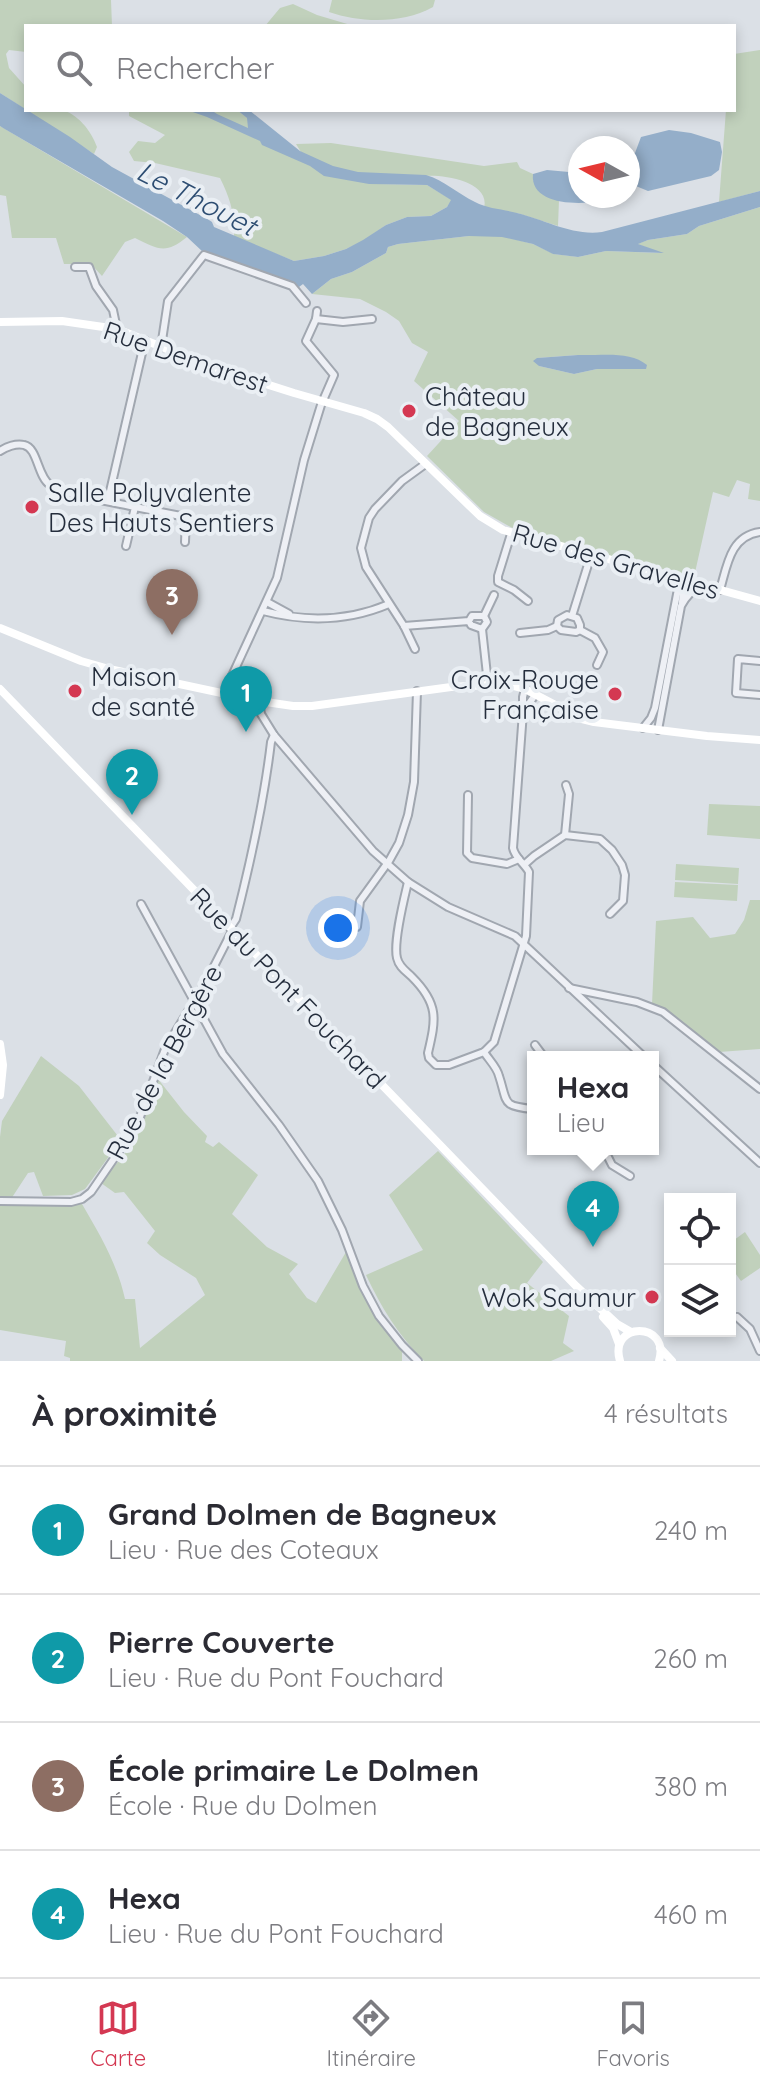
<!DOCTYPE html>
<html lang="fr">
<head>
<meta charset="utf-8">
<style>
	:root { --surface:#fff; --page:#f2f2f3; --text:#2b2b33; --muted:#7c7c81; --line:#e1e1e2; --accent:#d43852 }
	body { margin:0; font-family:Quicksand,sans-serif; background:var(--page); color:var(--text) }
	.controls { position:absolute; right:24px; bottom:24px; display:grid; overflow:hidden; border-radius:0px; box-shadow:0 4px 12px #0003 }
	.controls button { width:72px; height:72px; display:grid; place-items:center; padding:0; border:0; border-bottom:2px solid var(--line); background:var(--surface); color:var(--text); font:40px sans-serif }
	.compass { position:absolute; left:568px; top:136px; width:72px; height:72px; border-radius:50%; background:var(--surface); box-shadow:0 4px 12px #0003; rotate:278deg }
	.you { position:absolute; left:338px; top:928px; width:28px; height:28px; margin:-20px; border:6px solid #fff; border-radius:50%; background:#1a73e8; box-shadow:0 0 0 12px #1a73e833 }
	.badge { display:grid; place-items:center; width:52px; height:52px; border-radius:50%; background:var(--accent); color:#fff; font-size:26px; font-weight:700 }
	.pin { position:absolute; translate:-50% -66px; filter:drop-shadow(0 2px 4px #0008) }
	.pin::after { content:''; position:absolute; top:42px; width:28px; height:24px; background:inherit; clip-path:polygon(0 0,100% 0,50% 100%) }
	.popup { position:absolute; left:527px; top:1051px; width:132px; height:104px; box-sizing:border-box; display:grid; place-content:center; border-radius:0px; background:var(--surface); filter:drop-shadow(0 2px 6px #0005); font-size:26px; white-space:nowrap; color:var(--muted) }
	.popup b { font-size:30px; color:var(--text) }
	.popup::after { content:''; position:absolute; left:50%; top:100%; margin-left:-16px; border:16px solid transparent; border-top-color:var(--surface) }
	.list { margin:0; padding:0; list-style:none }
	h2 { display:flex; justify-content:space-between; align-items:center; height:104px; margin:0; padding:0 32px; font-size:34px }
	h2 small { font-size:26px; font-weight:400; color:var(--muted) }
	.list li { display:grid; grid-template-columns:52px 1fr auto; gap:24px; align-items:center; box-sizing:border-box; height:128px; padding:0 32px; border-top:2px solid var(--line) }
	.list b { display:block; font-size:30px; white-space:nowrap }
	.list p { margin:0; font-size:26px; white-space:nowrap; color:var(--muted) }
	.list em { font-size:26px; font-style:normal; color:var(--muted) }
	.icon { flex:none; width:44px; height:44px; fill:none; stroke:currentColor; stroke-width:2; stroke-linecap:round; stroke-linejoin:round }
	.map { position:relative; flex:none; width:760px; height:1361px; overflow:hidden }
	.search { position:absolute; background:var(--surface); box-shadow:0 4px 12px #0003; left:24px; right:24px; top:24px; height:88px; display:flex; align-items:center; gap:20px; box-sizing:border-box; padding:0 28px; border-radius:0px; color:var(--muted); font-size:30px }
	.sheet { height:616px; background:var(--surface) }
	nav { display:flex; justify-content:space-around; align-items:center; box-sizing:border-box; height:112px; border-top:2px solid var(--line); background:var(--surface); font-size:22px; color:var(--muted) }
	nav a { display:grid; justify-items:center; gap:4px }
	nav .on { color:var(--accent) }
	.map>svg:first-child { display:block }
	.green { fill:#c1d1bc; fill-rule:evenodd }
	.water { fill:#94aec9 }
	.lines { fill:none; stroke-linecap:round; stroke-linejoin:round }
	.street-casing { stroke:#a1a7b0; stroke-width:10 }
	.street { stroke:#eef0f5; stroke-width:6 }
	.secondary { stroke:#fff; stroke-width:8 }
	.poi-dot { fill:#d43852; stroke:#eaeff4; stroke-width:3 }
	.labels { text-anchor:middle; dominant-baseline:central; stroke-width:8; stroke-linejoin:round; paint-order:stroke }
	.street-label { font-size:26px; fill:#252e3d; stroke:#eaeff4 }
	.poi-label { font-size:26px; fill:#252e3d; stroke:#eaeff4; text-anchor:start }
	.water-label { font-size:28px; font-style:italic; fill:#2d4d72; stroke:#eaeff4 }
</style>
</head>
<body>
<div class="map">
<svg width="760" height="1361" viewBox="0 0 760 1361">
	<rect width="100%" height="100%" fill="#dbe0e6"/>
	<!-- green -->
	<g class="green">
		<path d="M0 0H111L112 26H26V52L9 50 6 54 9 68 26 87V110C37 110 49 109 60 110 77 112 92 132 97 147L94 154 0 93Z"/>
		<path d="M332 0H435L433 7C402 24 361 23 329 12Z"/>
		<polygon points="293,4 317,15 354,26 265,26 280,8"/>
		<polygon points="760,50 760,191 719,202 726,110 734,110 734,54"/>
		<path d="M129 110H237L309 165 296 144 331 143 484 166 517 162 520 168 533 174V180L545 196 559 200 558 226 517 213 502 236 533 244 554 254 578 257 606 251 661 253 637 244 648 240 687 234 699 226 760 207V501L748 499 750 484 737 480 729 497 713 492 694 577 521 533 484 512 427 456 459 421 414 381 428 352 412 343 399 321 386 312 360 299 312 294 331 279 352 272 386 253 388 247 398 244 469 236C473 228 482 217 484 208 491 181 442 174 424 176 410 177 395 181 380 184L427 185 452 200 447 207 431 216 407 217 386 225 363 241 346 249 324 256 294 261 234 237C235 214 230 198 220 178L155 163 134 161 129 152 138 141 155 143 165 135 129 116ZM578 355 596 356 597 369 574 374 539 366 537 358Z"/>
		<path d="M0 126 187 237C166 254 159 250 135 238L125 242 102 276 91 264H64L56 238H12L6 196 0 195Z"/>
		<polygon points="709,804 760,806 760,839 707,835"/>
		<polygon points="676,864 739,868 738,884 675,880"/>
		<polygon points="675,882 738,885 737,901 674,897"/>
		<polygon points="750,900 760,900 760,1049 719,1052 652,1004 656,921 693,917 710,938 735,934 744,920"/>
		<polygon points="41,1056 79,1086 121,1140 85,1189 72,1195 43,1196 34,1172 28,1173 11,1199 0,1198 0,1137 2,1121"/>
		<path d="M158 1079 184 1112 207 1136 205 1142 213 1147 219 1142 258 1175 232 1214 267 1247 298 1264 289 1274 307 1298 316 1303 346 1252C359 1290 377 1320 402 1349V1361H70V1358L64 1356 66 1341 0 1330V1206L82 1204C100 1235 117 1263 125 1299H135L140 1348 205 1295 196 1278 160 1255 147 1243 155 1231 124 1192 115 1193 101 1183 125 1153 143 1121Z"/>
		<path d="M438 1151 543 1262 527 1283 569 1316 563 1343 574 1351 551 1361H424C398 1335 381 1307 366 1275L423 1250 389 1195Z"/>
		<polygon points="745,1232 760,1255 760,1268 741,1281 730,1266 730,1243"/>
	</g>
	<!-- water -->
	<g class="water">
		<path d="M0 93 70 137 112 167 209 220 212 222 214 227 294 261 324 256 346 249 363 240 386 225 407 217 431 216 447 207 451 200 427 185 369 184 324 176 310 166 262 145 260 141 207 117 187 110H211L217 114 248 128 247 118 237 110H249L300 151 333 166 358 172 426 175C444 180 458 194 475 202 488 209 503 209 517 213 546 220 572 236 602 232L760 191V207L699 226 687 234 648 240 638 244 664 253 606 251 578 257 553 254 533 244 502 237 469 236 398 244 388 247 386 253 352 272 331 279 312 294 303 284 299 287 203 252 187 237 163 221 3 128 0 126Z"/>
		<polygon points="669,130 691,133 720,142 722,152 719,170 711,176 648,191 631,184 628,185 628,156 635,153 641,137"/>
		<path d="M547 170 569 172 580 170V196H618C597 206 529 210 533 174Z"/>
		<path d="M578 355C599 356 630 350 647 365L646 369H597L574 374 539 366 533 361 537 358Z"/>
	</g>
	<g class="lines">
		<!-- street casing -->
		<g class="street-casing">
			<g id="street">
				<polyline points="75,267 89,267 96,286 113,310 117,329"/>
				<polyline points="316,319 343,322 372,319"/>
				<polyline points="161,347 168,301 204,255 292,286 306,303"/>
				<path d="M0 451C6 447 16 443 24 445 38 448 37 476 50 485 62 494 117 503 135 507L126 546"/>
				<polyline points="108,500 145,340"/>
				<polyline points="135,507 186,517 185,542"/>
				<polyline points="511,534 498,576 498,582 514,590 528,601"/>
				<path d="M720 590C727 566 730 536 760 532"/>
				<polyline points="267,602 289,614"/>
				<polyline points="682,602 684,580"/>
				<path d="M263 611C305 622 349 621 389 604"/>
				<polygon points="567,615 577,618 580,625 580,630 576,632 561,630 557,626 558,620"/>
				<polyline points="484,616 494,595"/>
				<polyline points="572,616 591,555"/>
				<polyline points="404,626 469,621 472,616 484,616 487,622 482,629 471,625 469,621"/>
				<polyline points="482,629 488,684"/>
				<polyline points="580,630 595,638 603,652 597,665"/>
				<polyline points="520,633 548,630 557,626"/>
				<polyline points="415,649 404,626 366,567 361,548 369,518 375,509 402,481 424,465"/>
				<polyline points="760,661 738,659 736,693 760,695"/>
				<polyline points="224,693 277,578 304,460 321,405 334,375 306,341 316,319 317,311"/>
				<polyline points="259,701 261,714 274,735 373,851 408,882 448,907 515,936 644,1057"/>
				<polyline points="523,712 535,695"/>
				<polyline points="643,728 651,718 655,708 678,589 676,578"/>
				<path d="M658 730 681 606C686 596 692 590 702 585"/>
				<polyline points="468,795 467,853 472,858 507,864 519,859"/>
				<polyline points="565,835 569,794 566,785"/>
				<polyline points="525,864 534,856 565,835 600,839 612,850 622,865 625,875 623,901 610,914"/>
				<path d="M408 882C404 899 393 942 397 958 399 967 406 971 412 977 439 1004 436 1019 428 1053L429 1058 436 1065H449L484 1052 494 1042 526 936 529 872C524 863 515 858 513 848L523 712V697L525 689"/>
				<polyline points="141,904 223,1054 279,1125 318,1181 342,1230 363,1286 379,1316 402,1345 418,1361"/>
				<polyline points="357,927 360,901 389,861 399,843 408,815 414,782 417,691"/>
				<path d="M230 928 236 919C251 860 264 802 271 742L274 735"/>
				<polyline points="569,988 637,1002 663,1012 760,1089"/>
				<polyline points="535,1045 544,1057"/>
				<path d="M484 1052C489 1060 497 1067 499 1076 508 1103 501 1106 533 1109"/>
				<polyline points="653,1065 760,1163"/>
				<polyline points="604,1149 612,1165 630,1176"/>
				<polyline points="0,1201 71,1202 82,1199 91,1192 137,1125 165,1049 207,980 232,931"/>
				<polyline points="737,1317 750,1329 760,1351"/>
			</g>
		</g>
		<!-- street -->
		<use href="#street" class="street"/>
		<!-- secondary -->
		<g class="secondary">
			<polyline points="0,322 62,321 117,329 212,367 294,393 364,413 377,419 388,427 480,516 503,530 760,601"/>
			<polyline points="0,628 81,661 109,669 259,701 293,706 312,706 451,687 506,684 525,689 582,719 594,722 707,736 760,740"/>
			<polyline points="0,689 576,1286 617,1324 631,1332"/>
			<polyline points="0,1044 3,1065 0,1095"/>
			<polyline points="603,1317 613,1328 619,1344"/>
			<polyline points="660,1348 672,1361"/>
			<path d="M620 1361C608 1321 671 1321 659 1361"/>
		</g>
	</g>
	<!-- markers -->
	<g class="poi-dot">
		<circle cx="409" cy="411" r="8"/>
		<circle cx="32" cy="507" r="8"/>
		<circle cx="75" cy="691" r="8"/>
		<circle cx="615" cy="694" r="8"/>
		<circle cx="652" cy="1297" r="8"/>
	</g>
	<g class="labels">
		<!-- street labels -->
		<g class="street-label">
			<text transform="translate(186 357) rotate(19)">Rue Demarest</text>
			<text transform="translate(616 561) rotate(16)">Rue des Gravelles</text>
			<text transform="translate(288 988) rotate(46)">Rue du Pont Fouchard</text>
			<text transform="translate(164 1062) rotate(-62)">Rue de la Bergère</text>
		</g>
		<!-- poi labels -->
		<g class="poi-label">
			<text x="425" y="396">Château<tspan x="425" dy="30">de Bagneux</tspan></text>
			<text x="48" y="492">Salle Polyvalente<tspan x="48" dy="30">Des Hauts Sentiers</tspan></text>
			<text x="91" y="676">Maison<tspan x="91" dy="30">de santé</tspan></text>
			<text x="599" y="679" text-anchor="end">Croix-Rouge<tspan x="599" dy="30">Française</tspan></text>
			<text x="636" y="1297" text-anchor="end">Wok Saumur</text>
		</g>
		<!-- water labels -->
		<g class="water-label">
			<text transform="translate(197 198) rotate(27)">Le Thouet</text>
		</g>
	</g>
</svg>
<div class="controls">
<button><svg class="icon" aria-label="locate" viewBox="0 0 24 24"><circle cx="12" cy="12" r="6"/><path d="M12 2v4M12 18v4M2 12h4M18 12h4"/></svg></button>
<button><svg class="icon" aria-label="layers" viewBox="0 0 24 24"><path d="M12 4l9 5-9 5-9-5zM3 14l9 5 9-5"/></svg></button>
</div>
<svg class="compass" viewBox="-18 -18 36 36"><path d="M0-13l5 13h-10z" fill="#e53935"/><path d="M0 13l5-13h-10z" fill="#7c7c81"/></svg>
<div class="you"></div>
<div class="pin badge" style="left:246px;top:732px;background:#0f9aa8">1</div>
<div class="pin badge" style="left:132px;top:815px;background:#0f9aa8">2</div>
<div class="pin badge" style="left:172px;top:635px;background:#8d6e63">3</div>
<div class="pin badge" style="left:593px;top:1247px;background:#0f9aa8">4</div>
<div class="popup"><b>Hexa</b>Lieu</div>
<div class="search"><svg class="icon" aria-label="search" viewBox="0 0 24 24"><circle cx="10" cy="10" r="6"/><path d="M15 15l6 6"/></svg>Rechercher</div>
</div>
<section class="sheet">
<h2>À proximité<small>4 résultats</small></h2>
<ul class="list">
<li><span class="badge" style="background:#0f9aa8">1</span><div><b>Grand Dolmen de Bagneux</b><p>Lieu · Rue des Coteaux</p></div><em>240 m</em></li>
<li><span class="badge" style="background:#0f9aa8">2</span><div><b>Pierre Couverte</b><p>Lieu · Rue du Pont Fouchard</p></div><em>260 m</em></li>
<li><span class="badge" style="background:#8d6e63">3</span><div><b>École primaire Le Dolmen</b><p>École · Rue du Dolmen</p></div><em>380 m</em></li>
<li><span class="badge" style="background:#0f9aa8">4</span><div><b>Hexa</b><p>Lieu · Rue du Pont Fouchard</p></div><em>460 m</em></li>
</ul>
</section>
<nav>
<a class="on"><svg class="icon" aria-label="map" viewBox="0 0 24 24"><path d="M3 6l6-2 6 2 6-2v14l-6 2-6-2-6 2zM9 4v14M15 6v14"/></svg>Carte</a>
<a><svg class="icon" aria-label="directions" viewBox="0 0 24 24"><path d="M12 3l9 9-9 9-9-9zM9 14v-3h6M13 9l2 2-2 2"/></svg>Itinéraire</a>
<a><svg class="icon" aria-label="saved" viewBox="0 0 24 24"><path d="M7 4h10v16l-5-4-5 4z"/></svg>Favoris</a>
</nav>
</body>
</html>
